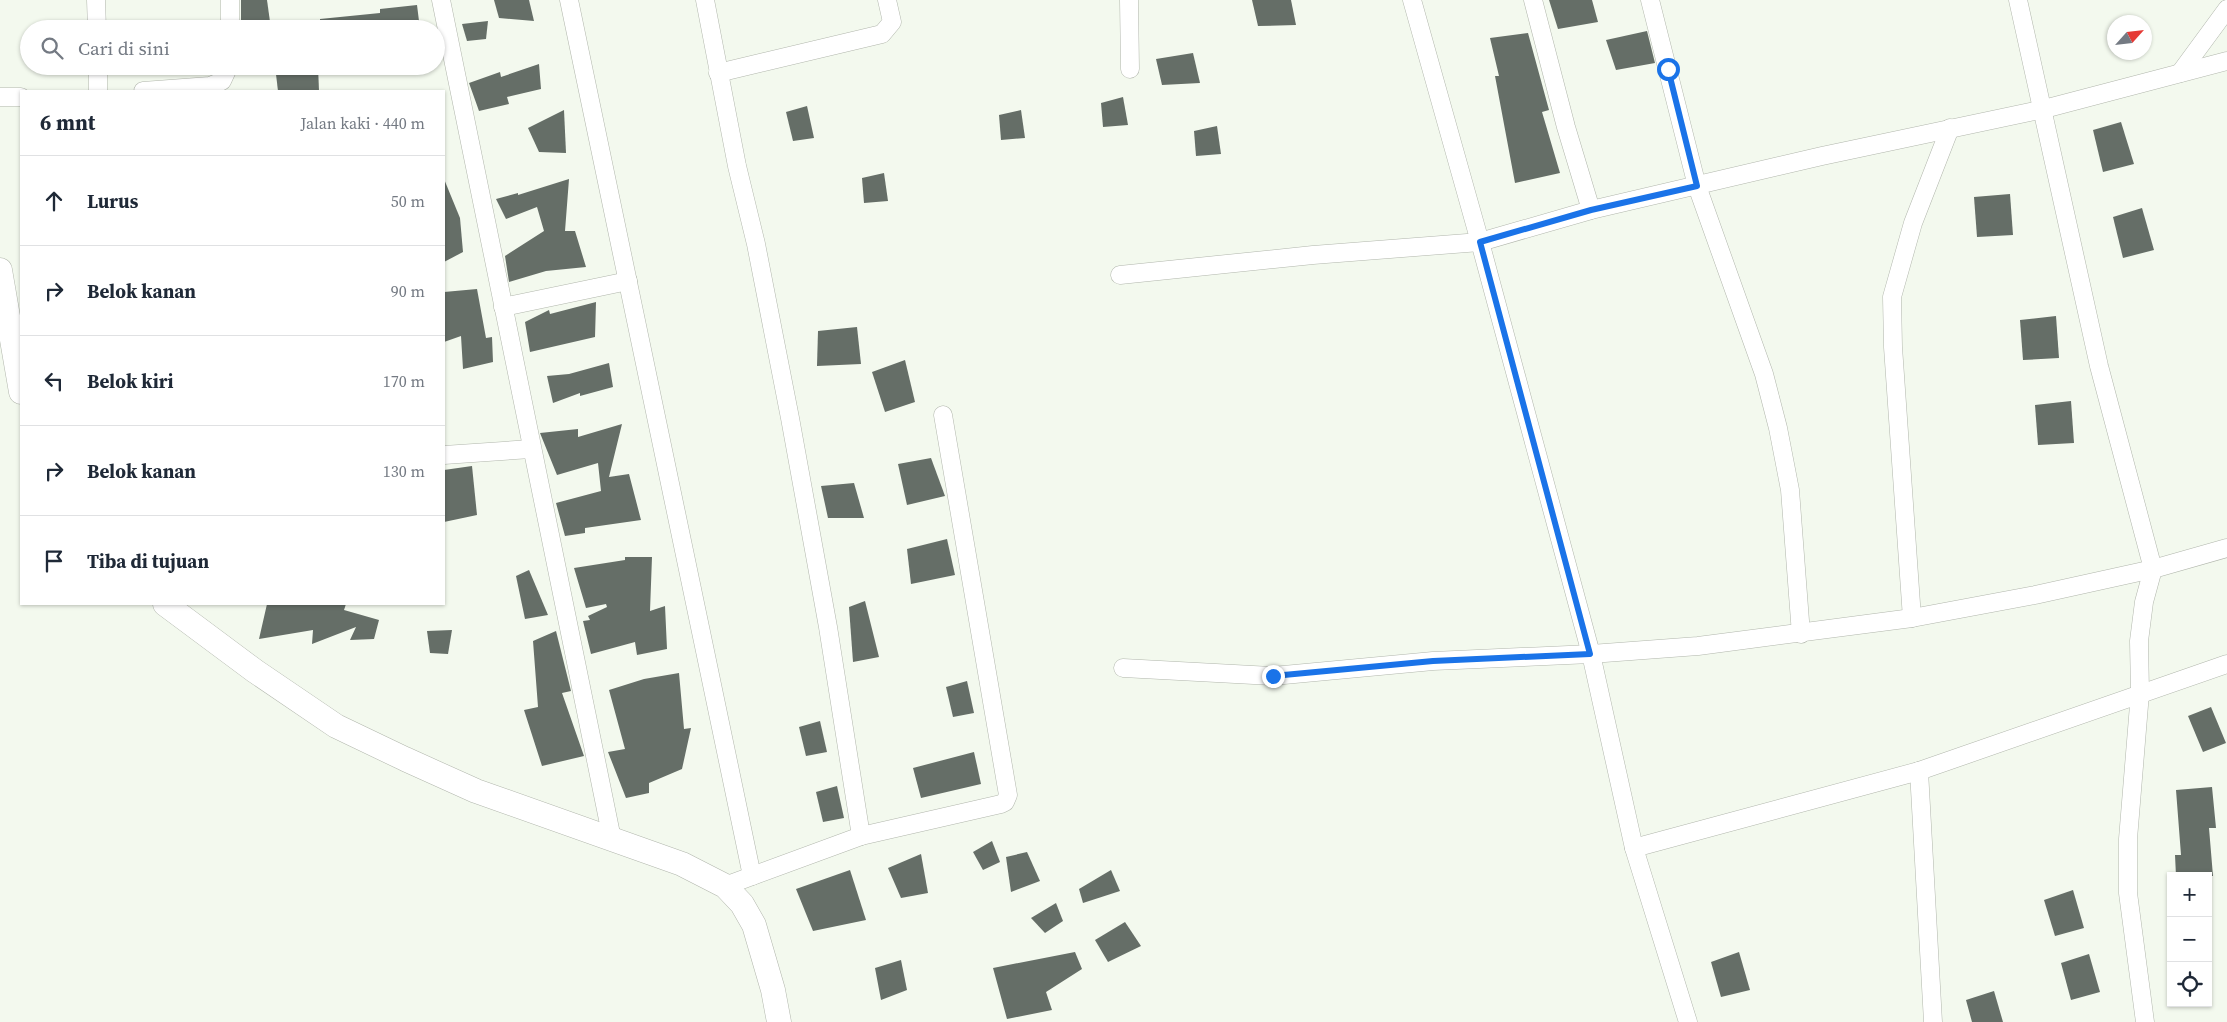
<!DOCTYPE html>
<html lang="id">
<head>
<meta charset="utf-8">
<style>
	:root { --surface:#fff; --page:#f2f2f3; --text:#1f2937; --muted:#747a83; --line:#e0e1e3 }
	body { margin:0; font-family:"Source Serif 4",serif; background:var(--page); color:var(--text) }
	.controls { position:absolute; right:15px; bottom:15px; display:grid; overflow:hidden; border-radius:0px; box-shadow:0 1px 4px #0004 }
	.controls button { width:45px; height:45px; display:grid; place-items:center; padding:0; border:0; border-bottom:1px solid var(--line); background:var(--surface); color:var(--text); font:25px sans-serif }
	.compass { position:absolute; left:2107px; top:15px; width:45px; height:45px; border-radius:50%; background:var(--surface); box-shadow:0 1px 4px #0004; rotate:63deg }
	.stop { position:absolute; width:15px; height:15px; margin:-11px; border:4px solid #1a73e8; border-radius:50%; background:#fff }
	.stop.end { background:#1a73e8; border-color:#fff; box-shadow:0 1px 5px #0008 }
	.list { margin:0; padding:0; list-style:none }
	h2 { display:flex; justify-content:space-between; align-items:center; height:65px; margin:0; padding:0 20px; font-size:21px }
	h2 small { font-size:16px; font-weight:400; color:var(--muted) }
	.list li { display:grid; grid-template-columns:32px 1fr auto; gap:15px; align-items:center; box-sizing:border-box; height:90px; padding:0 20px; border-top:1px solid var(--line) }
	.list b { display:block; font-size:19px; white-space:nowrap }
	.list em { font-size:16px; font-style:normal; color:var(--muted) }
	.icon { flex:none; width:28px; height:28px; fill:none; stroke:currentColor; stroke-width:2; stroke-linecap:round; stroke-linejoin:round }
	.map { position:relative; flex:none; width:2227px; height:1022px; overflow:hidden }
	.search { position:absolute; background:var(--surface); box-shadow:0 1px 4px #0004; left:20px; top:20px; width:425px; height:55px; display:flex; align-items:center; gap:12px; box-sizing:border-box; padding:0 18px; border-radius:28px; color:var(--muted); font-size:19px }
	.panel { position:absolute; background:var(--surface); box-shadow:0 1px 4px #0004; left:20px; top:90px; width:425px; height:515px; border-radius:0px }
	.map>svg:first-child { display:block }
	.building { fill:#656e67 }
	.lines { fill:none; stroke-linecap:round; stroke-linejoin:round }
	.minor-casing { stroke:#b1b6ac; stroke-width:19 }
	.secondary-casing { stroke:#b1b6ac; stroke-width:25 }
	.minor { stroke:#fff; stroke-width:18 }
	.secondary { stroke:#fff; stroke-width:24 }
	.route { stroke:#1a73e8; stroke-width:6 }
</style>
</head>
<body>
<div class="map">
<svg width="2227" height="1022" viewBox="0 0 2227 1022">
	<rect width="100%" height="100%" fill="#f3f9ee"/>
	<!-- building -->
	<g class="building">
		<polygon points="241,0 267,0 271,29 241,29"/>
		<polygon points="494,0 529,0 534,21 499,18"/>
		<polygon points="1252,0 1291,0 1296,25 1258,26"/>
		<polygon points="1549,0 1592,0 1598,22 1558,29"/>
		<polygon points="417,5 420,29 320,29 320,19 380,13 380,9"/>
		<polygon points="488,21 486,39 467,41 462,24"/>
		<polygon points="1647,31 1655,63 1616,70 1606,40"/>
		<polygon points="1528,33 1549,110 1542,112 1560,173 1515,183 1495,76 1499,76 1490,38"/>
		<polygon points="1193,53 1200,83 1162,85 1156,59"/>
		<polygon points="539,64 541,89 507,97 509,104 479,111 469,83 500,72 501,77"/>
		<polygon points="275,66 318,66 319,91 278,91"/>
		<polygon points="1123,97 1128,125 1103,127 1101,103"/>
		<polygon points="807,106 814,138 793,141 786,112"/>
		<polygon points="564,110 566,153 539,152 528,128"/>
		<polygon points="1021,110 1025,138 1001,140 999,115"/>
		<polygon points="2121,122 2134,164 2103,172 2093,130"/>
		<polygon points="1217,126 1221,154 1196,156 1194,131"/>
		<polygon points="884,173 888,201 864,203 862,178"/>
		<polygon points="444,179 460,218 463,252 444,262"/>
		<polygon points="569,179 565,231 575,231 586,267 546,271 509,282 505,256 544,231 537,207 506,219 496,199 518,193 518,195"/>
		<polygon points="2010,194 2013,235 1977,237 1974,197"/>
		<polygon points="2142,208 2154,250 2123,258 2113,217"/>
		<polygon points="477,289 486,338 492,337 493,362 463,369 461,336 444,342 444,292"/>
		<polygon points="596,302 595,337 530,352 525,322 549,310 550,314"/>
		<polygon points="2056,316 2059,358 2023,360 2020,320"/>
		<polygon points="857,327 861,364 817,366 818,331"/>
		<polygon points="905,360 915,402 885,412 872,372"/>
		<polygon points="609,363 613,387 580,396 580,393 553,403 547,376 569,374"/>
		<polygon points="2071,401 2074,443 2038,445 2035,405"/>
		<polygon points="622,424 609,477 629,474 641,520 585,528 585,533 565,536 556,503 601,491 598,463 557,475 540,433 578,429 578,437"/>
		<polygon points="931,458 945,496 907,505 898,464"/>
		<polygon points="472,466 477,515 444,522 444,470"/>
		<polygon points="854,483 864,518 828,518 821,486"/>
		<polygon points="947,539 955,575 911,584 907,549"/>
		<polygon points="625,557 652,557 650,611 665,606 667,649 637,655 635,642 591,654 583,621 590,620 588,616 607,607 606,604 586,608 574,568 625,560"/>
		<polygon points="529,570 548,615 525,619 516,576"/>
		<polygon points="865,601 879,657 853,662 849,607"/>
		<polygon points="267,604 346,604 344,610 379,620 374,639 350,640 356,627 312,644 313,630 259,639"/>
		<polygon points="452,630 448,654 430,653 427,631"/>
		<polygon points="556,631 571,691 562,693 584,756 542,766 524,710 538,707 533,641"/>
		<polygon points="679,673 684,729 691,728 682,769 649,783 649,793 626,798 608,752 625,749 609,690 644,679"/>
		<polygon points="967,681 974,713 953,717 946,687"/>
		<polygon points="2211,707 2226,743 2203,752 2188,716"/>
		<polygon points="820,721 827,752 806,756 799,727"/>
		<polygon points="974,752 981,784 921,798 913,768"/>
		<polygon points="837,786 844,818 823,822 816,792"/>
		<polygon points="2212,787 2216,828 2209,828 2213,876 2176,876 2175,855 2181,855 2176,790"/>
		<polygon points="992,841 1000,862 983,870 973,852"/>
		<polygon points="1027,852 1040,881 1011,892 1006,857"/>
		<polygon points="921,854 928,893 901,898 888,868"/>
		<polygon points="850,870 866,920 813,931 796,889"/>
		<polygon points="1111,870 1120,891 1083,903 1079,889"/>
		<polygon points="2073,890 2084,928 2055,936 2044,900"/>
		<polygon points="1056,903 1063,921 1045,933 1031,918"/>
		<polygon points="1125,922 1141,946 1108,962 1095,940"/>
		<polygon points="1075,952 1082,969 1046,992 1052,1010 1007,1019 993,968"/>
		<polygon points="1739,952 1750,990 1721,997 1711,962"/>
		<polygon points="2089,954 2100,992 2071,1000 2061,963"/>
		<polygon points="901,960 907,990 881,1000 875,968"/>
		<polygon points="1994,991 2003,1022 1972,1022 1966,1000"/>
	</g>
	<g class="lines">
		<!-- minor casing -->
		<g class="minor-casing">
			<g id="minor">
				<polyline points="96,0 97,29"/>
				<polyline points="441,0 612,839"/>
				<polyline points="569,0 752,876"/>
				<polyline points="705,0 737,166 756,244 790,418 828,627 861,836 725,886"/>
				<polyline points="1129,0 1130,69"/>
				<polyline points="1412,0 1480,242 1591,654 1634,848 1688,1022"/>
				<polyline points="1533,0 1566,127 1591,210"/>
				<polyline points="1650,0 1697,186 1764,374 1778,428 1790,490 1801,634"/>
				<polyline points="2018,0 2099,366 2153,569 2144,602 2139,641 2140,693 2128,839 2128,893 2145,1022"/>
				<polyline points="230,29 230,0"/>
				<polyline points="98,66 98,91"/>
				<polyline points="718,73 882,34 892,22 887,0"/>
				<polyline points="2180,73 2227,9"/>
				<polyline points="143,91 210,86 222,81 229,66"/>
				<polyline points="0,97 21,97"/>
				<polyline points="1120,275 1313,255 1480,242 1591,210 1822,156 2044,109 2227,61"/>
				<polyline points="503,307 628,281"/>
				<polyline points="444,455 531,449"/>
				<polyline points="1912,618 1893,347 1892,297 1913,223 1950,128"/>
				<polyline points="1123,668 1273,676 1433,661 1591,654 1698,646 1912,618 2035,595 2153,569 2227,548"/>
				<polyline points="1919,771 1933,1022"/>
				<polyline points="861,836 1001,804 1005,802 1008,795 943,415"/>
				<polyline points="1634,848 1919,771 2227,664"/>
			</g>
		</g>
		<!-- secondary casing -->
		<g class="secondary-casing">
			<g id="secondary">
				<polyline points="0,270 21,392"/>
				<polyline points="165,604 255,671 336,726 405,759 476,791 682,864 725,886 742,904 754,925 773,990 779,1022"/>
			</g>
		</g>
		<!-- minor -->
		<use href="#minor" class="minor"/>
		<!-- secondary -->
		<use href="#secondary" class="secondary"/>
	</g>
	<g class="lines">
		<!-- route -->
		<polyline class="route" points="1273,676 1433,661 1590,654 1480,242 1591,210 1697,186 1668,69"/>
	</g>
</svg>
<div class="controls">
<button>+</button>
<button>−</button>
<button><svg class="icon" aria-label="locate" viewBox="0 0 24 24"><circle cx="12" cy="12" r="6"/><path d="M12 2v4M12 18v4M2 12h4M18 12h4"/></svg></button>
</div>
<svg class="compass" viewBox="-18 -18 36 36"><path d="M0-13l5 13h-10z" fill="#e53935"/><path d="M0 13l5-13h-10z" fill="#747a83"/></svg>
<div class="stop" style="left:1668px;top:69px"></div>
<div class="stop end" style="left:1273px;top:676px"></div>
<div class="search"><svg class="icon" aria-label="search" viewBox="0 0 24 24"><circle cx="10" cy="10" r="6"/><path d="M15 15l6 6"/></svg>Cari di sini</div>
<section class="panel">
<h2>6 mnt<small>Jalan kaki · 440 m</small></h2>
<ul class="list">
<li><svg class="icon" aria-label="ahead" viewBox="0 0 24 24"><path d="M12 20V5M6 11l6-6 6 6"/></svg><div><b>Lurus</b></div><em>50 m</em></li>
<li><svg class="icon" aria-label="right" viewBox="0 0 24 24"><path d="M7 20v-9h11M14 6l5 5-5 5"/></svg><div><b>Belok kanan</b></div><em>90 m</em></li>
<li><svg class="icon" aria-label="left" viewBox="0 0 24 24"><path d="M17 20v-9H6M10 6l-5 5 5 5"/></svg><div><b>Belok kiri</b></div><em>170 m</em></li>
<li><svg class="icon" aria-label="right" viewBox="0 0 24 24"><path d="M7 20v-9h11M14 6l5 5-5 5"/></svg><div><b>Belok kanan</b></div><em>130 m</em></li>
<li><svg class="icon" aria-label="arrive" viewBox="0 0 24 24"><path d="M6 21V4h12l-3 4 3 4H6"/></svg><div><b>Tiba di tujuan</b></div></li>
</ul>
</section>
</div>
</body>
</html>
